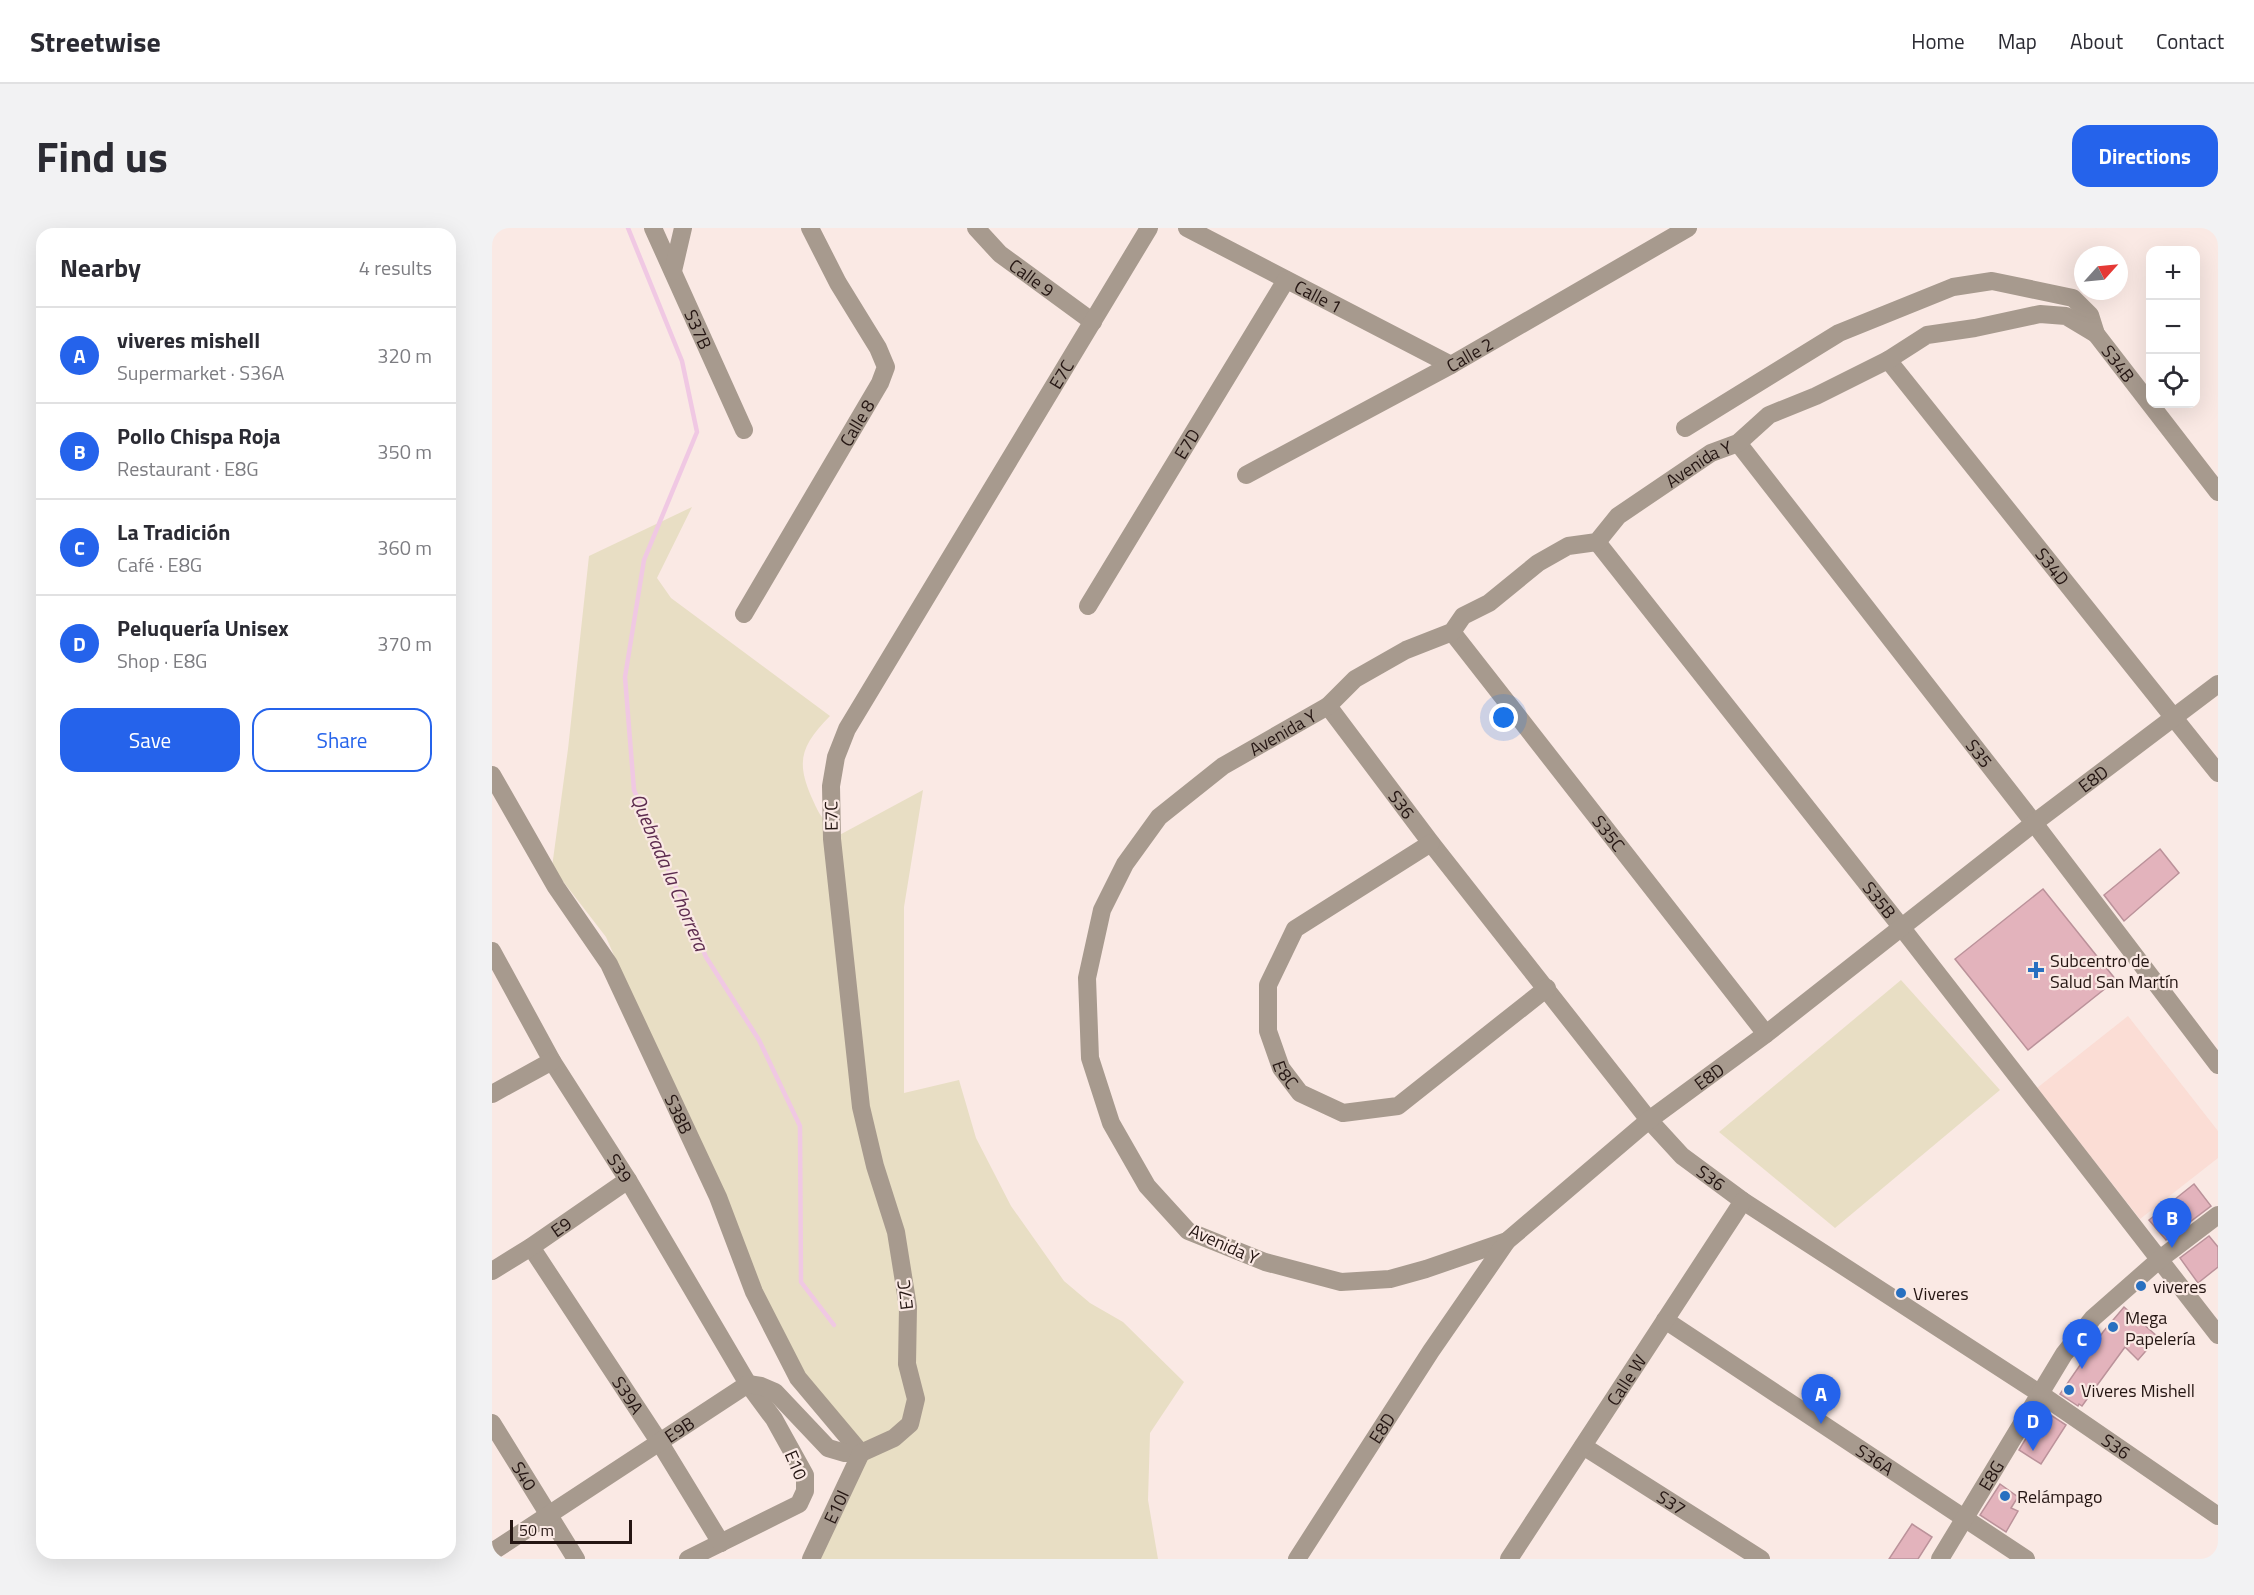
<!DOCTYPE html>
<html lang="en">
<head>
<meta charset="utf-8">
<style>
	:root { --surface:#fff; --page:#f2f2f3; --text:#2b2b33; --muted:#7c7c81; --line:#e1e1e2; --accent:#2563eb }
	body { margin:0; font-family:"Titillium Web",sans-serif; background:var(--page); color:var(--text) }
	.controls { position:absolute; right:18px; top:18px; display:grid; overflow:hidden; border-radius:12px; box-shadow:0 6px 24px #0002 }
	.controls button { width:54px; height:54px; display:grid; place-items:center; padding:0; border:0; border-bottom:2px solid var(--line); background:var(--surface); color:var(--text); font:30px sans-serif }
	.compass { position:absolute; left:1582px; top:18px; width:54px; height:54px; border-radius:50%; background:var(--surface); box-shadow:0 6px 24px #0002; rotate:63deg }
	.scale { position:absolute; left:18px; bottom:15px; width:122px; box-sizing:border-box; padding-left:6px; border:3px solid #251613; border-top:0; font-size:16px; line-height:21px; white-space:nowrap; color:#251613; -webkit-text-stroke:4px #fae9e4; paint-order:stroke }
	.you { position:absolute; left:1012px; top:490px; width:21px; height:21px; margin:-15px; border:4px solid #fff; border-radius:50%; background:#1a73e8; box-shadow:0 0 0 9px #1a73e833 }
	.badge { display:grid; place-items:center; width:39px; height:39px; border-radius:50%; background:var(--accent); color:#fff; font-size:20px; font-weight:700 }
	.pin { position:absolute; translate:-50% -50px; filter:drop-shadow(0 2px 3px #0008) }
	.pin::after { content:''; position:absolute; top:32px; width:21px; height:18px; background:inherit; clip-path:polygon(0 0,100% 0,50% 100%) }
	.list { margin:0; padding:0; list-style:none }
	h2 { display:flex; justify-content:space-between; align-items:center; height:78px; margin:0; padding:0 24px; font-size:26px }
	h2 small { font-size:20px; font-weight:400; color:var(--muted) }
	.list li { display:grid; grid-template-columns:39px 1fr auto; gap:18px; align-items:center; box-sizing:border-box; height:96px; padding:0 24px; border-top:2px solid var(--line) }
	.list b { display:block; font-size:22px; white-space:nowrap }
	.list p { margin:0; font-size:20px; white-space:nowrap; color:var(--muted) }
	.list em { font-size:20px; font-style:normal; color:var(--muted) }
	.actions { display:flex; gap:12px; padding:18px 24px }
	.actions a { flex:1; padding:14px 0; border:2px solid var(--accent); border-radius:18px; text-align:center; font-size:21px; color:var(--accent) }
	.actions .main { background:var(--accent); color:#fff }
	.icon { flex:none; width:33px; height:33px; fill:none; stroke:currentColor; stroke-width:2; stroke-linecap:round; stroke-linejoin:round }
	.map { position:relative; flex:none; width:1726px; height:1331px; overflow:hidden; border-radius:18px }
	header { display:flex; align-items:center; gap:36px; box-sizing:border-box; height:84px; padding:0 30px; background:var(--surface); border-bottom:2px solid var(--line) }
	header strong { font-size:28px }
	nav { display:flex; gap:33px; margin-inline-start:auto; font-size:21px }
	.intro { display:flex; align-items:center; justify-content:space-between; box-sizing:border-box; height:144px; padding:0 36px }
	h1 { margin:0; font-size:42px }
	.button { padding:15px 27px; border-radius:18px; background:var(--accent); color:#fff; font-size:21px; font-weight:700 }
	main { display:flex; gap:36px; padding:0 36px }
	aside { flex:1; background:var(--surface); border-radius:18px; box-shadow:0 6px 24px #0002 }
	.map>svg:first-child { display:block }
	.built { fill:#fbddd5 }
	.green { fill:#e8dec4 }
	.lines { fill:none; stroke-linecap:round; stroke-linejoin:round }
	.stream { stroke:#f0c8e3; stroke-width:4.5 }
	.building { fill:#e3b3bc; stroke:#bb929a; stroke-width:1.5 }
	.minor { stroke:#a79a8e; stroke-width:18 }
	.poi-dot { fill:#2870c0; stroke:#fae9e4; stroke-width:2 }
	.labels { text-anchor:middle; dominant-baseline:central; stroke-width:4.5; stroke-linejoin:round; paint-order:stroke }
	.street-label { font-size:18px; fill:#251613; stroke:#fae9e4 }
	.poi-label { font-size:18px; fill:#251613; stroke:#fae9e4; text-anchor:start }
	.water-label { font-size:20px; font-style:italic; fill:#5d2c4f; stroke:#fae9e4 }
</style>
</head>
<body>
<header>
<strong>Streetwise</strong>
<nav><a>Home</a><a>Map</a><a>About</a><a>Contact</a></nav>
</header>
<div class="intro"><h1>Find us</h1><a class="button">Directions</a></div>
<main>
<aside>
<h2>Nearby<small>4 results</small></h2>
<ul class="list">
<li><span class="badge">A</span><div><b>viveres mishell</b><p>Supermarket · S36A</p></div><em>320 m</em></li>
<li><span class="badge">B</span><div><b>Pollo Chispa Roja</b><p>Restaurant · E8G</p></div><em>350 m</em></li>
<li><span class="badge">C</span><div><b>La Tradición</b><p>Café · E8G</p></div><em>360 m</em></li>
<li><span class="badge">D</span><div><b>Peluquería Unisex</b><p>Shop · E8G</p></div><em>370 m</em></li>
</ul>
<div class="actions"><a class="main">Save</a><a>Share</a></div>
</aside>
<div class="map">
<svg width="1726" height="1331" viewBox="0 0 1726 1331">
	<rect width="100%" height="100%" fill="#fae9e4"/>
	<!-- built -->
	<polygon class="built" points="1636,788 1726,903 1726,930 1648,991 1545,860"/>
	<!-- green -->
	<g class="green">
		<path d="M200 279 165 350 179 370 338 488C311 516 303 531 319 568 326 583 327 588 340 599V611L431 562 412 679V865L467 852 484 910 519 978 572 1053 598 1075 631 1094 692 1154 658 1205 656 1272 666 1331H319L369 1225 306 1150 114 709 60 639 76 521 97 328Z"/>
		<polygon points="1409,752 1508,862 1343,1000 1227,904"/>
	</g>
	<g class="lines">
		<!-- stream -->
		<polyline class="stream" points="136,0 190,133 205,204 152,332 133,449 142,562 214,729 267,812 308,898 309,1054 342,1097"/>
	</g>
	<!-- building -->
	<g class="building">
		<polygon points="1668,621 1687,645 1632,693 1612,667"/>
		<polygon points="1551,661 1624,752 1536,822 1463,731"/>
		<polygon points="1702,956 1719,978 1674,1012 1657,992"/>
		<polygon points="1717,1008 1726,1019 1726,1039 1706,1055 1688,1030"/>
		<polygon points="1632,1079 1666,1109 1646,1132 1633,1119 1590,1178 1587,1176 1586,1178 1568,1166 1611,1104"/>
		<polygon points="1551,1182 1574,1197 1549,1236 1527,1222"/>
		<polygon points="1508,1256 1526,1269 1519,1280 1526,1283 1514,1304 1488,1287"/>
		<polygon points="1420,1296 1440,1309 1426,1331 1397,1331"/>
	</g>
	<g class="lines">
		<!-- minor -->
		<g class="minor">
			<path id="s1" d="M161 0 252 202"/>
			<path id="s2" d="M484 0 508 26 601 94"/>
			<path id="s3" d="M695 0 959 137"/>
			<polyline points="181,43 191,0"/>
			<path id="s4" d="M1396 132 1726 545"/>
			<path id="s5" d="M1193 200 1347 105 1461 59 1500 53 1581 70 1598 87 1604 106 1726 264"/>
			<path id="s6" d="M1246 215 1542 595 1726 837"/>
			<path id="s7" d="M754 247 959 137 1196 0"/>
			<path id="s8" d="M1105 314 1410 700 1726 1107"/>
			<path id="s9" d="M596 378 794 52"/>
			<path id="s10" d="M252 386 388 155 394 139 386 120 346 55 318 0"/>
			<path id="s11" d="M960 404 1274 806"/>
			<path id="s12" d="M836 478 939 615 1157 892 1190 928 1251 973 1547 1165 1726 1288"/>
			<path id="s13" d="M0 547 64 659 117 736 226 969 262 1064 306 1150 369 1225"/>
			<path id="s14" d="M939 615 803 701 776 757V803L789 840 808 865 851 885 906 878 1055 760"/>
			<path id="s15" d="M0 723 60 833 136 952 256 1156 282 1191 313 1247V1263L307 1276 196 1331"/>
			<polyline points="0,866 60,833"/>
			<path id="s16" d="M1015 1013 934 1041 898 1051 849 1054 773 1034 696 1003 655 958 619 895 598 830 595 750 610 682 633 636 667 589 731 538 836 478 863 451 914 422 960 404 971 388 997 375 1046 335 1076 318 1105 314 1126 288 1219 225 1246 215 1277 187 1324 168 1396 132 1435 107 1483 100 1548 86 1574 88 1604 106"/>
			<path id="s17" d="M39 1019 168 1215 229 1315"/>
			<path id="s18" d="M0 1043 39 1019 136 952"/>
			<path id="s19" d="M1173 1092 1534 1331"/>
			<path id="s20" d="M0 1195 84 1331"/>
			<path id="s21" d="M1091 1218 1269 1331"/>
			<path id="s22" d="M0 1324 256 1156 269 1158 283 1164 336 1220 353 1225H369L402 1210 418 1196 424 1171 415 1136 416 1079 404 1004 383 938 369 879 340 611 339 558 344 529 355 501 657 0"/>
			<path id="s23" d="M319 1331 369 1225"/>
			<path id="s24" d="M805 1331 939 1123 1015 1013 1157 892 1274 806 1542 595 1726 456"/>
			<path id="s25" d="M1017 1331 1251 973"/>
			<path id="s26" d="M1448 1331 1572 1126 1601 1090 1668 1031 1726 987"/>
		</g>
	</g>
	<!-- markers -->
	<g class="poi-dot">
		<path d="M1541 733h6v6h6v6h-6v6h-6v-6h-6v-6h6z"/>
		<circle cx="1649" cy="1058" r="6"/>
		<circle cx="1409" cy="1065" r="6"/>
		<circle cx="1621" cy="1099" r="6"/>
		<circle cx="1577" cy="1162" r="6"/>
		<circle cx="1513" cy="1268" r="6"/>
	</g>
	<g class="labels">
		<!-- street labels -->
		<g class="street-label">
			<text stroke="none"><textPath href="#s2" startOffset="75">Calle 9</textPath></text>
			<text stroke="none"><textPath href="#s3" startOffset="148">Calle 1</textPath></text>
			<text stroke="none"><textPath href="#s1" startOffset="111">S37B</textPath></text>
			<text stroke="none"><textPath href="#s7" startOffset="254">Calle 2</textPath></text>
			<text stroke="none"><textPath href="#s5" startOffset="507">S34B</textPath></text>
			<text stroke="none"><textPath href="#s22" startOffset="1624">E7C</textPath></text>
			<text stroke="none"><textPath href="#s10" startOffset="222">Calle 8</textPath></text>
			<text stroke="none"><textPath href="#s9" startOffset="190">E7D</textPath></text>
			<text stroke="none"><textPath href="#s16" startOffset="1449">Avenida Y</textPath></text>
			<text stroke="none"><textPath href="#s4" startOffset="264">S34D</textPath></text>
			<text stroke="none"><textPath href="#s16" startOffset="945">Avenida Y</textPath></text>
			<text stroke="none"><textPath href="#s6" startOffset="393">S35</textPath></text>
			<text stroke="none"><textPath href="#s24" startOffset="1128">E8D</textPath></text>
			<text stroke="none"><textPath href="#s12" startOffset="123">S36</textPath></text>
			<text transform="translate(339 588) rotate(-91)">E7C</text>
			<text stroke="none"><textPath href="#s11" startOffset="255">S35C</textPath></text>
			<text stroke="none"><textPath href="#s8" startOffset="456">S35B</textPath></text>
			<text stroke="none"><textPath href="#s14" startOffset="316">E8C</textPath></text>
			<text stroke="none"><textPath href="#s24" startOffset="642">E8D</textPath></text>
			<text stroke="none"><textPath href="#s13" startOffset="388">S38B</textPath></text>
			<text stroke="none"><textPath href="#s15" startOffset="252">S39</textPath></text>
			<text stroke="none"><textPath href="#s12" startOffset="609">S36</textPath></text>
			<text stroke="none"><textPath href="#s18" startOffset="82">E9</textPath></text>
			<text transform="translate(732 1016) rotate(24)">Avenida Y</text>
			<text transform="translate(413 1067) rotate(-97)">E7C</text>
			<text stroke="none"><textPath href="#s25" startOffset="214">Calle W</textPath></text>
			<text stroke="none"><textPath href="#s17" startOffset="177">S39A</textPath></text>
			<text stroke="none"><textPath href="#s24" startOffset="156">E8D</textPath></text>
			<text stroke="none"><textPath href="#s22" startOffset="224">E9B</textPath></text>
			<text stroke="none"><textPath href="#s12" startOffset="1095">S36</textPath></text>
			<text stroke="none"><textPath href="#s19" startOffset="252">S36A</textPath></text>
			<text transform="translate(304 1237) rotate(67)">E10</text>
			<text stroke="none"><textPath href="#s26" startOffset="98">E8G</textPath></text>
			<text stroke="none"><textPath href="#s20" startOffset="62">S40</textPath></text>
			<text stroke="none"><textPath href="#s21" startOffset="105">S37</textPath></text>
			<text stroke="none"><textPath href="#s23" startOffset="58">E10I</textPath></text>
		</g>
		<!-- poi labels -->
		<g class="poi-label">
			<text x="1558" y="732">Subcentro de<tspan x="1558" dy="21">Salud San Martín</tspan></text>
			<text x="1661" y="1058">viveres</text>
			<text x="1421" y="1065">Viveres</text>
			<text x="1633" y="1089">Mega<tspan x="1633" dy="21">Papelería</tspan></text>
			<text x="1589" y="1162">Viveres Mishell</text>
			<text x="1525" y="1268">Relámpago</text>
		</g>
		<!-- water labels -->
		<g class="water-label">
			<text transform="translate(178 644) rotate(67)">Quebrada la Chorrera</text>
		</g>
	</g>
</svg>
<div class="controls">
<button>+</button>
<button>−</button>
<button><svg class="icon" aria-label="locate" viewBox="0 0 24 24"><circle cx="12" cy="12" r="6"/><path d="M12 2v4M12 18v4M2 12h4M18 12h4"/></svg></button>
</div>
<svg class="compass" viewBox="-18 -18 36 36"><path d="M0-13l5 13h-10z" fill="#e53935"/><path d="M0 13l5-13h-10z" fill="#7c7c81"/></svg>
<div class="scale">50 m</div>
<div class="you"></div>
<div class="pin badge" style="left:1329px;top:1196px">A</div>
<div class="pin badge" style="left:1680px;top:1020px">B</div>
<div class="pin badge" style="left:1590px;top:1141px">C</div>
<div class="pin badge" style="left:1541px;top:1223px">D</div>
</div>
</main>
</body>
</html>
